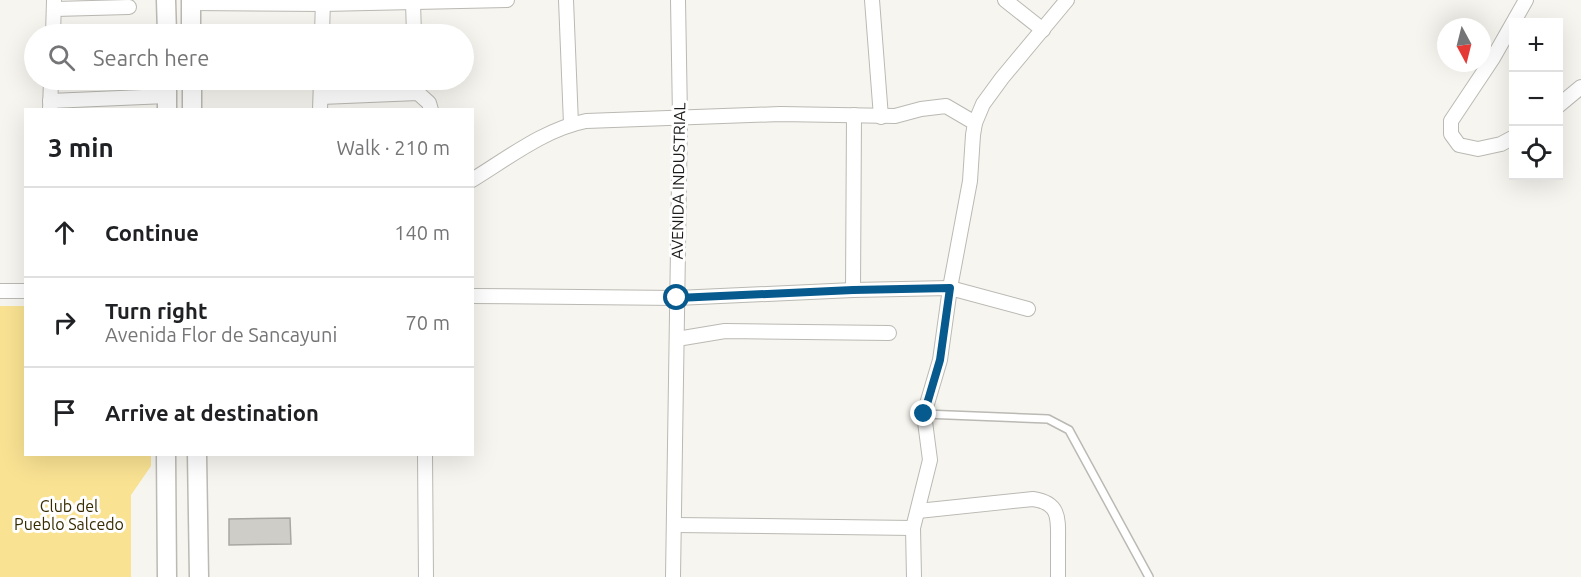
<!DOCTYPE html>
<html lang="en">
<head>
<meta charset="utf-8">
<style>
	:root { --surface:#fff; --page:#f2f2f2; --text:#202124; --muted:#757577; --line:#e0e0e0 }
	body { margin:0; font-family:Ubuntu,sans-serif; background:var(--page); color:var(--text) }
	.controls { position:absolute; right:18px; top:18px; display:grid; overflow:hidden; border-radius:0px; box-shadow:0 6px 24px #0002 }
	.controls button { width:54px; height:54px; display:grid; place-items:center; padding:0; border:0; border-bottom:2px solid var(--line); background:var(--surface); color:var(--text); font:30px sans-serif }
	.compass { position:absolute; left:1437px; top:18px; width:54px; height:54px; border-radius:50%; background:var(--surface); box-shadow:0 6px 24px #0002; rotate:173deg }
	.stop { position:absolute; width:18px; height:18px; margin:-14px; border:4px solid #075a8d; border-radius:50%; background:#fff }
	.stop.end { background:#075a8d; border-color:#fff; box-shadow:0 2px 6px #0008 }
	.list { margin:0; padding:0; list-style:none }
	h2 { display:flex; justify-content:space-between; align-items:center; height:78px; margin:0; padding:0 24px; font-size:26px }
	h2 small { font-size:20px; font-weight:400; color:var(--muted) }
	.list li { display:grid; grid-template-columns:39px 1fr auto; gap:18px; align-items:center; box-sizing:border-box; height:90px; padding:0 24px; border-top:2px solid var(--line) }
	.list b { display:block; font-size:22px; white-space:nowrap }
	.list p { margin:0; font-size:20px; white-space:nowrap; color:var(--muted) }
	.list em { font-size:20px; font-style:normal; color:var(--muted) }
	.icon { flex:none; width:33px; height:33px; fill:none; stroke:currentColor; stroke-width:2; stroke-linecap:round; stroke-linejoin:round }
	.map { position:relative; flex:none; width:1581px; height:577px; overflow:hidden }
	.search { position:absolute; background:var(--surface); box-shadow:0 6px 24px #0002; left:24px; top:24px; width:450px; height:66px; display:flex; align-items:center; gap:15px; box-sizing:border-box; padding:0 21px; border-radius:33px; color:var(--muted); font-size:22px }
	.panel { position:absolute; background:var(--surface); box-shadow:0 6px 24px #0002; left:24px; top:108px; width:450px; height:348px; border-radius:0px }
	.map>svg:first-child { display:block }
	.green { fill:#f9e292 }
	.building { fill:#cfcdc7; stroke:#a9a7a2; stroke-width:1.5 }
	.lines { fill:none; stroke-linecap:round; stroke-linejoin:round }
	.service-casing { stroke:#bab9b3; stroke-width:10 }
	.minor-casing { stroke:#bab9b3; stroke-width:16 }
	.tertiary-casing { stroke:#bab9b3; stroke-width:21 }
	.service { stroke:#fff; stroke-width:7 }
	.minor { stroke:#fff; stroke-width:14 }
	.tertiary { stroke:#fff; stroke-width:18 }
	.route { stroke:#075a8d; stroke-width:8 }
	.labels { text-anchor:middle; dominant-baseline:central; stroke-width:6; stroke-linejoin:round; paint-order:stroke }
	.street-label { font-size:16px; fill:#1d1c1a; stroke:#fff }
	.park-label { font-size:16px; fill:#372c01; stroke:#fff }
</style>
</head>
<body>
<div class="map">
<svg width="1581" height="577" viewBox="0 0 1581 577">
	<rect width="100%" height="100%" fill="#f7f5ef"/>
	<!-- green -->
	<polygon class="green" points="0,306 25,306 26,454 151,455 151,466 131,495 131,577 0,577"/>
	<!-- building -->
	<polygon class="building" points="290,518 291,544 229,545 229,519"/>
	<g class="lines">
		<!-- service casing -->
		<g class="service-casing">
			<polyline id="service" points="924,414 1048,419 1069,430 1149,577"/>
		</g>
		<!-- minor casing -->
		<g class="minor-casing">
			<g id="minor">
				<polyline points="566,0 571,124"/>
				<polyline points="872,0 881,117"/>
				<polyline points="1005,0 1043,30"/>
				<polyline points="190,3 323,4 507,0"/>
				<polyline points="413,3 414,34"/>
				<polyline points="55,9 129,7"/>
				<polyline points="53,34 54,1"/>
				<polyline points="322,34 323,0"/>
				<polyline points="321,97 418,93 429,103 431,110"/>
				<polyline points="50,101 167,96"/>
				<polyline points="1558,106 1581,87"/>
				<polyline points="50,110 51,80"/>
				<polyline points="320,110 321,80"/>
				<polyline points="1514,137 1501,144 1478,149 1459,145 1451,134 1451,121 1493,58 1526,0"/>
				<path d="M472 180C508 158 545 129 586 121L780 114 895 116 921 109 946 106 975 123"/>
				<polyline points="853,290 854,115"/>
				<polyline points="0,291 26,291"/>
				<polyline points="472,296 677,298 853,290 950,288 1028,309"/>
				<polyline points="677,339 725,331 889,333"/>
				<polyline points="425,454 426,577"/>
				<path d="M918 511 1033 499C1061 503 1058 520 1058 543 1058 554 1058 566 1058 577"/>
				<polyline points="675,525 913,528"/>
				<polyline points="673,577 680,117 678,0"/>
				<polyline points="914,577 913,528 930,460 924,414 940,360 950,288 970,181 973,135 975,123 983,104 1002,78 1067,0"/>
			</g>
		</g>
		<!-- tertiary casing -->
		<g class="tertiary-casing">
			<g id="tertiary">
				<polyline points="166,0 167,34"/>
				<polyline points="191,0 191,34"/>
				<polyline points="192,80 192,110"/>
				<polyline points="167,110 167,80"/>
				<polyline points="166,454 167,577"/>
				<polyline points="197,454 199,577"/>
			</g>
		</g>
		<!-- service -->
		<use href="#service" class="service"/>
		<!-- minor -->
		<use href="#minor" class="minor"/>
		<!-- tertiary -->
		<use href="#tertiary" class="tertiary"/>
	</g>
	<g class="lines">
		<!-- route -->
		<polyline class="route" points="677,298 853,290 950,288 940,360 924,414"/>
	</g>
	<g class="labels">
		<!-- street labels -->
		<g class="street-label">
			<text transform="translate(678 181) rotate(-89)">AVENIDA INDUSTRIAL</text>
		</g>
		<!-- park labels -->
		<g class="park-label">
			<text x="69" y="506">Club del<tspan x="69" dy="18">Pueblo Salcedo</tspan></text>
		</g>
	</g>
</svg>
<div class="controls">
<button>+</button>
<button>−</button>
<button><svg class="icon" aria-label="locate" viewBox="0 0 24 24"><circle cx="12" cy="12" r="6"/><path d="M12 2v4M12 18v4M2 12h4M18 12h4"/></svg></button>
</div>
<svg class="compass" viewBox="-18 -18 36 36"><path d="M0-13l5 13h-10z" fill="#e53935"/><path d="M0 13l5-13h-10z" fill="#757577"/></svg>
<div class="stop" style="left:677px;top:298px"></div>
<div class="stop end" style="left:924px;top:414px"></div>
<div class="search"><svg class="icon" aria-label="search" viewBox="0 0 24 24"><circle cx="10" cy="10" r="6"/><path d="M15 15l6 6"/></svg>Search here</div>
<section class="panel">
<h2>3 min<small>Walk · 210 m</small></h2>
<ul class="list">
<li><svg class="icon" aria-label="ahead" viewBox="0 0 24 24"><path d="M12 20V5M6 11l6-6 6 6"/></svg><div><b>Continue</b></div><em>140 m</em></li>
<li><svg class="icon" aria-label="right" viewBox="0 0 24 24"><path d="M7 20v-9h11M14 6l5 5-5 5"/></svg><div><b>Turn right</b><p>Avenida Flor de Sancayuni</p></div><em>70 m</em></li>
<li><svg class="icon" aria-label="arrive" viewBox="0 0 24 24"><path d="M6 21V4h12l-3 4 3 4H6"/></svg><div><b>Arrive at destination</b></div></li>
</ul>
</section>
</div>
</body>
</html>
